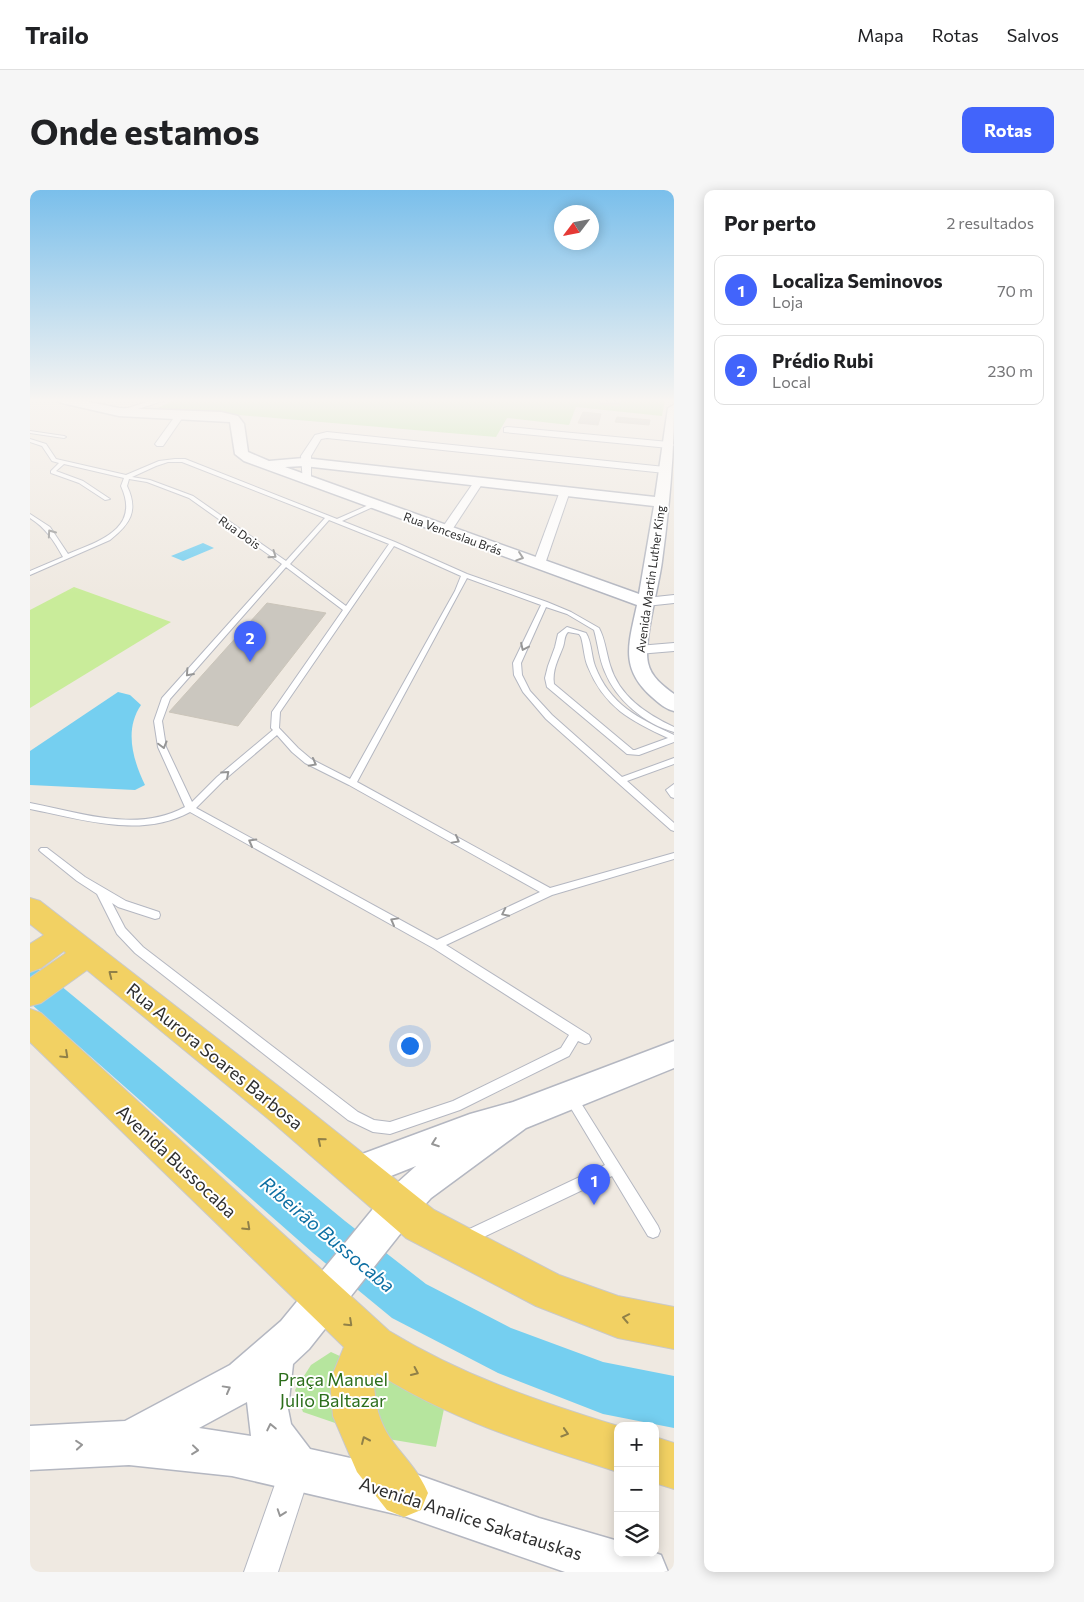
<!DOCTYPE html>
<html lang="pt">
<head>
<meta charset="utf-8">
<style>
	:root { --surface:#fff; --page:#f6f6f6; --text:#202124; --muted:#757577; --line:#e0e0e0; --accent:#4264fb }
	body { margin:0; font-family:Commissioner,sans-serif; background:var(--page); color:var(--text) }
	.controls { position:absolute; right:15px; bottom:15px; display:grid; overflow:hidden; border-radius:10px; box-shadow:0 2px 12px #0003 }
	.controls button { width:45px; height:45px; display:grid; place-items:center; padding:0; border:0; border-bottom:1px solid var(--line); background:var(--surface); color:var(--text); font:25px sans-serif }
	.compass { position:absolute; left:524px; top:15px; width:45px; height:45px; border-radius:50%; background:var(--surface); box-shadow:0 2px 12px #0003; rotate:238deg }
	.you { position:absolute; left:379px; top:855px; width:18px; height:18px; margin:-12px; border:4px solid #fff; border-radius:50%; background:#1a73e8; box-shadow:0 0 0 8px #1a73e833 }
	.badge { display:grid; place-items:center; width:32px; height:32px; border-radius:50%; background:var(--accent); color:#fff; font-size:16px; font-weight:700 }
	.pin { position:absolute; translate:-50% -41px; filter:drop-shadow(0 1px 2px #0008) }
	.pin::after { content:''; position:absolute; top:26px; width:18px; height:15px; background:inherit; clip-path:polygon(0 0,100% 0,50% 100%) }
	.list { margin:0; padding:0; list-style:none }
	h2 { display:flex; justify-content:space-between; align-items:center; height:65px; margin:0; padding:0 20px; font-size:21px }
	h2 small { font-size:16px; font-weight:400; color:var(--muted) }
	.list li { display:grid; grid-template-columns:32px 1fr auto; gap:15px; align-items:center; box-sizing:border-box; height:70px; margin:0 10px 10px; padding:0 10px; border:1px solid var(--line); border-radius:10px }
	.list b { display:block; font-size:19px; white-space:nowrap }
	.list p { margin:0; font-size:16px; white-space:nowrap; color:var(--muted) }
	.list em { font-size:16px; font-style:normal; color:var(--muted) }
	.icon { flex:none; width:28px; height:28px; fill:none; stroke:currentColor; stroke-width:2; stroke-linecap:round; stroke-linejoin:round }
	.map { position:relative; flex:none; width:644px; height:1382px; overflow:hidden; border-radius:10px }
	header { display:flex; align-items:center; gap:30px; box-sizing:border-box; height:70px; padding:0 25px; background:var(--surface); border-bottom:1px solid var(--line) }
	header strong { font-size:24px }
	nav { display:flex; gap:28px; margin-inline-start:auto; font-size:18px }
	.intro { display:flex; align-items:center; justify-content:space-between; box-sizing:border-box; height:120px; padding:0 30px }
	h1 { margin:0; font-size:35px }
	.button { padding:12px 22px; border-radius:10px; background:var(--accent); color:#fff; font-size:18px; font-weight:700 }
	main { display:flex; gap:30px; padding:0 30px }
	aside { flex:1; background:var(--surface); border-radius:10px; box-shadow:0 2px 12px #0003 }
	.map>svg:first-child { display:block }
	.green { fill:#b6e59e }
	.pitch { fill:#c9ec9a }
	.water { fill:#75cff0 }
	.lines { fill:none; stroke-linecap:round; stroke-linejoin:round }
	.river { fill:#75cff0; fill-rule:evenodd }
	.building { fill:#cbc7bf; stroke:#cbc5ba }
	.lane-casing { stroke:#b4b7c1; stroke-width:2 }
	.street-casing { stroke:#b4b7c1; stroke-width:2 }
	.secondary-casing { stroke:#b4b7c1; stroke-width:3 }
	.primary-casing { stroke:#c9c9c9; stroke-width:2 }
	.lane { fill:#fff; fill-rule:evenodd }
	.street { fill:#fff; fill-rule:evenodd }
	.secondary { fill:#fff; fill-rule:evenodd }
	.primary { fill:#f2d163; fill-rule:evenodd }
	.oneway { stroke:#969696 }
	.oneway2 { stroke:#908048 }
	.labels { text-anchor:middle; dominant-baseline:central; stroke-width:4; stroke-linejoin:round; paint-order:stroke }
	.far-street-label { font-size:12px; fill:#2e2e2e; stroke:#fff }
	.near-street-label { font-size:18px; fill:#2e2e2e; stroke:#fff }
	.near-park-label { font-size:18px; fill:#2c6e1b; stroke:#fff }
	.near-water-label { font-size:19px; font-style:italic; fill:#0d6fa3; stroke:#fff }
</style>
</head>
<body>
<header>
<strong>Trailo</strong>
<nav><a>Mapa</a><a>Rotas</a><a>Salvos</a></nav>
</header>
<div class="intro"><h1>Onde estamos</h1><a class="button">Rotas</a></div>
<main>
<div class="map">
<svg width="644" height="1382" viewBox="0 0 644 1382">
	<rect width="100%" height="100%" fill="#efe9e1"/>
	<!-- green -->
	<g class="green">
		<polygon points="144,210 635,210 632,226 546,217 539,235 477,228 466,247 128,218"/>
		<polygon points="301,1162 415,1214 406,1257 346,1247 273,1222 265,1200 281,1175"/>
	</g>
	<!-- pitch -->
	<polygon class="pitch" points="44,397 141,432 0,518 0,420"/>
	<!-- water -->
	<g class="water">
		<polygon points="173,353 184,358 153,371 141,366"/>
		<path d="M88 502 100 505 111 515C94 540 103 570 115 595L105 600 0 595V561Z"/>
	</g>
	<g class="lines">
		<!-- river -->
		<polygon class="river" points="0,777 13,781 315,1031 396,1094 481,1138 573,1172 644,1186 644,1238 573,1224 468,1183 362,1128 283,1063 0,813"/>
	</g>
	<!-- building -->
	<g class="building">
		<polygon points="570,210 591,210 589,216 569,214"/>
		<polygon points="553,222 571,224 568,235 548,233"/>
		<polygon points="587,227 620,230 619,235 585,232"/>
		<polygon points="237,413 296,423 208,536 139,522"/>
	</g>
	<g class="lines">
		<!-- lane casing -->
		<g class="lane-casing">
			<g id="lane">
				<polygon points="0,241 34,246 36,247 34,248 0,243"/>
				<path d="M0 249 16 254 26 269 96 285 129 271 145 269H155L307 329 341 314H345V316L312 331 365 352 437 384 517 412 541 422 569 438C575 449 576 462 580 475 589 506 616 524 644 537V542C615 534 586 510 575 482 569 469 568 454 564 440L537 424 516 417 491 473 492 485 500 501 522 525 592 587 644 568V574L597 591 644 633V641L641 640 516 529 493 502 484 485 483 473 511 415 437 388 327 592 520 698 644 663V669L522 705 416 755 551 840 559 845 561 849 559 853 555 854 548 851 539 866 430 920 360 944 343 942 318 930 105 763 87 744 67 704 47 691 11 662 9 660 11 658H17L55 687 96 711 129 722 130 725 129 728 125 729 88 717 82 713 95 738 113 757 328 922 344 930 360 932 423 911 531 858 539 845 403 758 160 622C110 649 52 629 0 619V613C51 623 107 643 155 617L128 557 124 531 132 508 252 374 159 308 117 292 99 289 97 296C109 321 100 334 80 350L0 385V381L33 367C24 351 16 338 0 328V324L20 337 38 364C69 351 111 339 91 296L94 288 34 274 26 281 53 291 80 309 75 310 49 293 21 283V281L29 273 22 271 12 256 0 252ZM138 272H152L295 328 256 371 163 306 120 290 102 287 126 276ZM299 330 359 354 316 416 260 374ZM364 356 431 386 425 401 320 589 281 569 268 558 249 538 250 522ZM256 377 313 420 242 522 241 538 243 540 187 587 162 612 136 557 132 531 140 509ZM247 545 262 562 275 573 319 595 510 702 407 750 166 618 193 591Z"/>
				<path d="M537 437 556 443C562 453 561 465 565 476 580 515 608 528 644 545V552L609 565 597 564 517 497 515 488 518 476 525 457 528 444ZM538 442 549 444 551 447C554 457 554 468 558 477 574 517 601 531 638 548L605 560H603L524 494C522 480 528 470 533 457 535 451 534 446 538 442Z"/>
				<polygon points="644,594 644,608 641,607 636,600"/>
				<polygon points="540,900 544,902 628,1036 630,1041 628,1046 623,1048 618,1046 582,986 441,1053 436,1055 431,1053 429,1048 431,1043 575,975 536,910 534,906 536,902"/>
			</g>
		</g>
		<!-- street casing -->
		<g class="street-casing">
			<g id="street">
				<polygon points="123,210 136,210 89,225 85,222"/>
				<polygon points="148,222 155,224 133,256 127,256 125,254"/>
				<polygon points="477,237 639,252 644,255 639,258 474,242 474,238"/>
				<polygon points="297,242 635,277 640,280 635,283 297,248 291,249 281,266 281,291 273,293 271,266 285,245"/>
				<polygon points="446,289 454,291 420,343 412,343 410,341"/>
				<polygon points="535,298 540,301 515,374 509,378 505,376 503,374 530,301"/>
				<polygon points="644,405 644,413 616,416 610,412 616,408"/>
				<polygon points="644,453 644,461 608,464 601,460 608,456"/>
				<polygon points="266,1261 277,1266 282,1277 248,1382 214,1382 255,1266"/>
			</g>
		</g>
		<!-- secondary casing -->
		<g class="secondary-casing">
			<g id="secondary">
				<path d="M26 210H49L89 218 191 222 208 226 214 234 218 262 239 271 274 268 625 307 638 218 644 215C644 267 639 319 632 371 629 396 613 451 618 473 621 487 633 496 644 504V521C635 519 629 513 622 507 589 478 599 453 607 415L214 271 205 264 200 232 89 226 32 213ZM274 276 624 316 609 404 255 277Z"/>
				<path d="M644 851V878L496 938 401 1008 382 1029 279 1159 263 1174 258 1219 261 1234 280 1259 374 1280 509 1328 588 1351V1363H625L631 1365 638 1382H535L374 1326 202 1286 99 1275 0 1280V1236L95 1231 200 1175 251 1131 356 1003 386 976 328 999 316 994 310 982 316 970 440 924 483 912ZM217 1212 221 1246 169 1238Z"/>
			</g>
		</g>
		<!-- primary casing -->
		<g class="primary-casing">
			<g id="primary">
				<polygon points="0,708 10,711 265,909 404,1020 529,1085 588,1106 644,1117 644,1159 588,1148 506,1116 376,1048 241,931 57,780 11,813 0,816 0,788 36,763 34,761 11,778 0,782 0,754 14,745 0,734"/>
				<path d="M0 819 11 823 359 1141C431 1185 507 1211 588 1236V1282C506 1256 420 1230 347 1183 343 1191 344 1197 345 1205 350 1254 381 1263 398 1303L391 1320 374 1327 357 1320 327 1282 303 1226 300 1191 314 1157 0 852Z"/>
				<polygon points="625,1247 644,1253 644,1299 625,1293"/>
			</g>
		</g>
		<!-- lane -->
		<use href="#lane" class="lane"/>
		<!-- street -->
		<use href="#street" class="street"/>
		<!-- secondary -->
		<use href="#secondary" class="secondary"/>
		<!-- primary -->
		<use href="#primary" class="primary"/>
	</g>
	<!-- one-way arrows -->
	<defs><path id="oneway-chevron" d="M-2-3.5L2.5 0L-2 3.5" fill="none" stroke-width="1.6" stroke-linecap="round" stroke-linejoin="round" transform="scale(1.25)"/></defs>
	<g class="oneway">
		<use href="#oneway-chevron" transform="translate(21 343) rotate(-125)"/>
		<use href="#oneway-chevron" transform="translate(243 365) rotate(35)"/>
		<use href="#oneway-chevron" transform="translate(490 367) rotate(19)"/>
		<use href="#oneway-chevron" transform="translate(494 457) rotate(115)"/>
		<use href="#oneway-chevron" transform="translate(159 483) rotate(132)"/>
		<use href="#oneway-chevron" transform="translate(133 555) rotate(75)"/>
		<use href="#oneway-chevron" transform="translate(283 573) rotate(29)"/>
		<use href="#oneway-chevron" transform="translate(196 584) rotate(-42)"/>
		<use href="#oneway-chevron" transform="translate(426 650) rotate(29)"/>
		<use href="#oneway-chevron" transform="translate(222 652) rotate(-151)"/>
		<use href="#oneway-chevron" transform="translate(475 723) rotate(154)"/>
		<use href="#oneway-chevron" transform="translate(364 731) rotate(-151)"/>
		<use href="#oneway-chevron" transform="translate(405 953) rotate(160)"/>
		<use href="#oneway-chevron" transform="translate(197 1199) rotate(-29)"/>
		<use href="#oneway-chevron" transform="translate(241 1237) rotate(-102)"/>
		<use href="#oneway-chevron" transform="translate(49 1255) rotate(-5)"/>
		<use href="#oneway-chevron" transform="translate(165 1260) rotate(6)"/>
		<use href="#oneway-chevron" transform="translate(251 1323) rotate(109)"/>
	</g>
	<g class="oneway2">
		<use href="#oneway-chevron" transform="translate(82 784) rotate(-142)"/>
		<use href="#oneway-chevron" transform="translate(35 865) rotate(43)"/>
		<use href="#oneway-chevron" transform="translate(291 951) rotate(-140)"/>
		<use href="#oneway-chevron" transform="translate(217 1037) rotate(43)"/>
		<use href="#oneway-chevron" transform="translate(596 1128) rotate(-169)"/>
		<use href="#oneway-chevron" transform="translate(319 1133) rotate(43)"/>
		<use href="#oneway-chevron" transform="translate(385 1182) rotate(25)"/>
		<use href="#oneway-chevron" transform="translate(535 1243) rotate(17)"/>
		<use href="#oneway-chevron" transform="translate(335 1250) rotate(-114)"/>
	</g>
	<!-- sky -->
	<linearGradient id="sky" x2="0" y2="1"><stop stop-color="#7abfeb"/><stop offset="0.52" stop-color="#f8f5f2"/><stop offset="1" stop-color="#f8f5f2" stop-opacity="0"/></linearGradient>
	<rect width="644" height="404" fill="url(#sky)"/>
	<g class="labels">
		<!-- far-street labels -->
		<g class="far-street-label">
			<text transform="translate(210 342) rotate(35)">Rua Dois</text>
			<text transform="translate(423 343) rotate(20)">Rua Venceslau Brás</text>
			<text transform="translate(620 389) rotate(-82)">Avenida Martin Luther King</text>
		</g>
		<!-- near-street labels -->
		<g class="near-street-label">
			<text transform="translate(185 866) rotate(39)">Rua Aurora Soares Barbosa</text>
			<text transform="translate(147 971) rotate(43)">Avenida Bussocaba</text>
			<text transform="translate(441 1328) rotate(18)">Avenida Analice Sakatauskas</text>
		</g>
		<!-- near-park labels -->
		<g class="near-park-label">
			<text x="303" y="1189">Praça Manuel<tspan x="303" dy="21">Julio Baltazar</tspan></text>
		</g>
		<!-- near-water labels -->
		<g class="near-water-label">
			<text transform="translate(298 1044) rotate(40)">Ribeirão Bussocaba</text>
		</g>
	</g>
</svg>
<div class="controls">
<button>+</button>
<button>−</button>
<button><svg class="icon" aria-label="layers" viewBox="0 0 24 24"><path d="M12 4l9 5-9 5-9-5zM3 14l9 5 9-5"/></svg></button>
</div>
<svg class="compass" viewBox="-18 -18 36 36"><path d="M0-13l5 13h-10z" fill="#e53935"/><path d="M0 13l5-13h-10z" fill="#757577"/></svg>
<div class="you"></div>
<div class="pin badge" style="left:564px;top:1015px">1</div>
<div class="pin badge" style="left:220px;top:472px">2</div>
</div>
<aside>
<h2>Por perto<small>2 resultados</small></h2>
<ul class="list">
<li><span class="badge">1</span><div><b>Localiza Seminovos</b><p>Loja</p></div><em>70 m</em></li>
<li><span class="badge">2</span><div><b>Prédio Rubi</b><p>Local</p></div><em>230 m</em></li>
</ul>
</aside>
</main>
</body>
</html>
